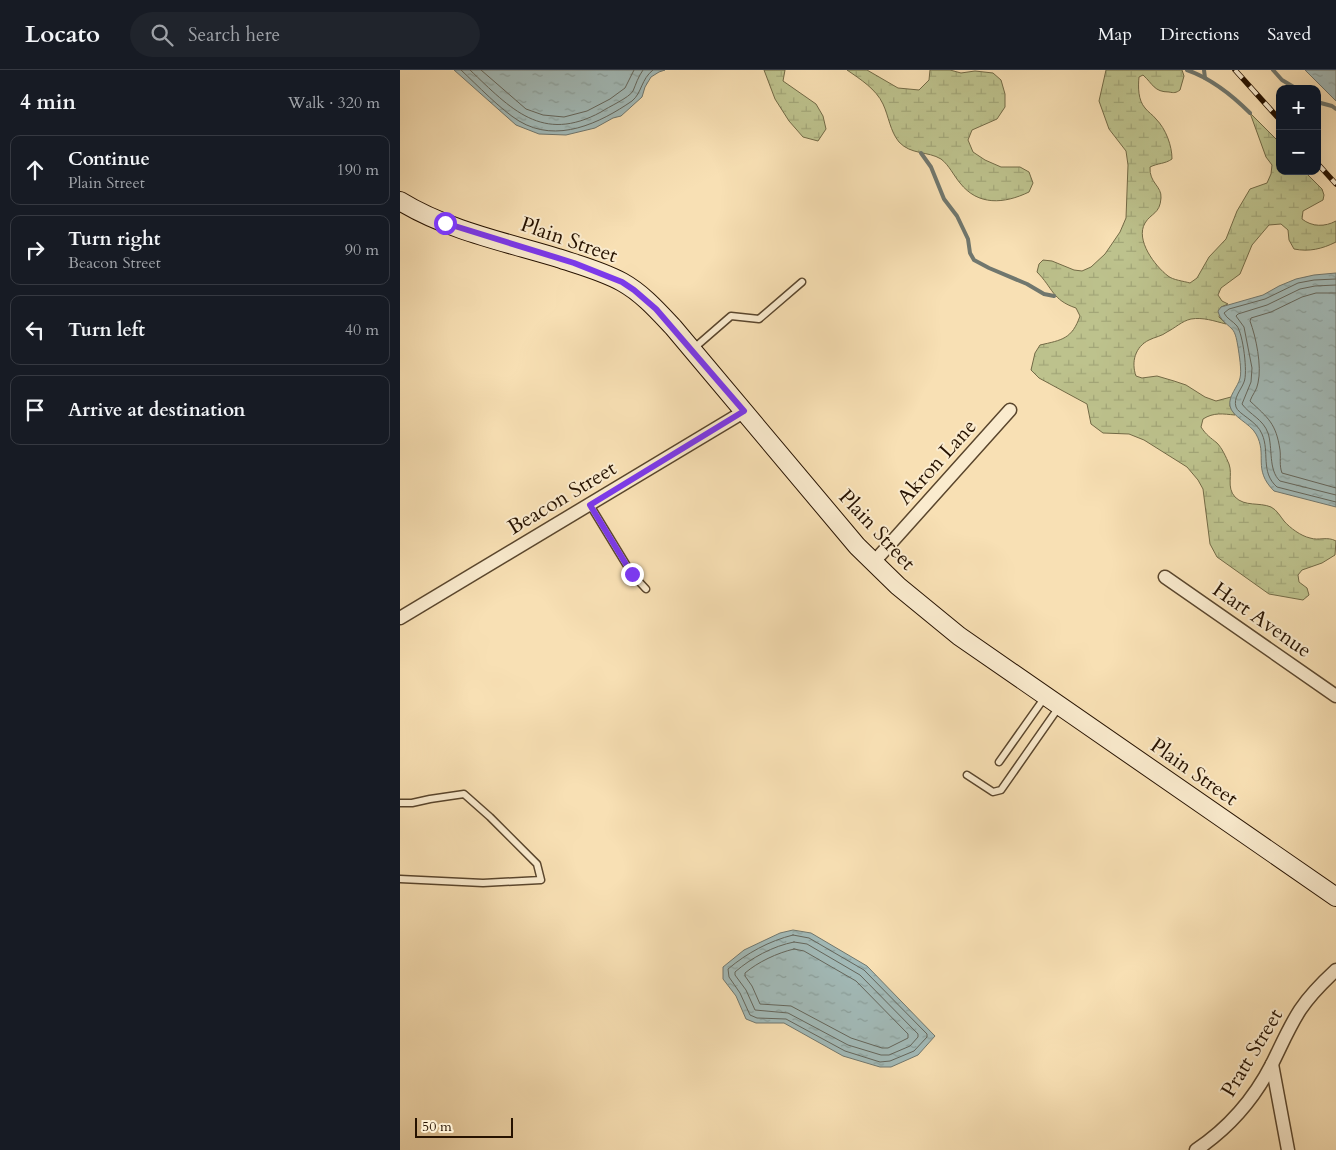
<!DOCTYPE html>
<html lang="en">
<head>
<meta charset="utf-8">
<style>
	:root { --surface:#171b24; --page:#20242c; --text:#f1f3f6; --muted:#9ea1a6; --line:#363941 }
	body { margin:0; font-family:Cardo,serif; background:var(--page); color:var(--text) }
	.controls { position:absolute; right:15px; top:15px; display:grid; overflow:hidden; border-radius:10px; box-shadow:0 5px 20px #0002 }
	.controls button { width:45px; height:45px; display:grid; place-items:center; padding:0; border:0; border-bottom:1px solid var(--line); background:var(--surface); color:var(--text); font:25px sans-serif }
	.scale { position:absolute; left:15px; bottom:12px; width:98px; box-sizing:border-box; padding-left:5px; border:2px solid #261200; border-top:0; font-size:14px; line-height:18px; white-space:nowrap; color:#261200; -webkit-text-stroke:4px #faebce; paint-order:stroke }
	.stop { position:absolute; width:15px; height:15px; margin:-11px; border:4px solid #7c3aed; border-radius:50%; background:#fff }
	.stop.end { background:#7c3aed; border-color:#fff; box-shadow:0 1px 5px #0008 }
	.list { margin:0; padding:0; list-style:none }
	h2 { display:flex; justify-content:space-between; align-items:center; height:65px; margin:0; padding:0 20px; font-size:21px }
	h2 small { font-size:16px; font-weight:400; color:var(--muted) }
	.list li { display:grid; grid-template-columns:32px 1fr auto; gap:15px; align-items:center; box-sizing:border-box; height:70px; margin:0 10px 10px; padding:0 10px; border:1px solid var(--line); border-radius:10px }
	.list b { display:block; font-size:19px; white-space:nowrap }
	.list p { margin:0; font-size:16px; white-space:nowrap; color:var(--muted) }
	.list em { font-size:16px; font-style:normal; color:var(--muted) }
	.icon { flex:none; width:28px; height:28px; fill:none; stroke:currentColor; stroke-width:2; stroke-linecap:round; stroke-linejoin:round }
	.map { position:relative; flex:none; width:936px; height:1080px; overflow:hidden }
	header { display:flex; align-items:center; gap:30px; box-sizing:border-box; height:70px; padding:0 25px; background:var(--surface); border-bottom:1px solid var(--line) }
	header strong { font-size:24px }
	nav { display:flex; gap:28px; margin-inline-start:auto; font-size:18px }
	.search { width:350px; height:45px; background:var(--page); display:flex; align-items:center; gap:12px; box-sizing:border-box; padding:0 18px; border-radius:28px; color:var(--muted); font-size:19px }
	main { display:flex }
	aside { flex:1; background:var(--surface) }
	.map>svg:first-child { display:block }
	.wetland { fill:url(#wetland-marsh); stroke:#726a46 }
	.water { fill:url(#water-ripples); stroke:#70776e }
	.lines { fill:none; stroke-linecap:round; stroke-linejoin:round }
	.shore { stroke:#64665c; stroke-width:1 }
	.stream { stroke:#70776e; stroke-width:4 }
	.service-casing { stroke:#5a462d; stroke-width:9 }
	.minor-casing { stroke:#5a462d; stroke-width:15 }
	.secondary-casing { stroke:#261200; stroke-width:20 }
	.service { stroke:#faebce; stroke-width:6 }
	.minor { stroke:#faebce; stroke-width:12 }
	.secondary { stroke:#faebce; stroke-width:18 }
	.rail-casing { stroke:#261200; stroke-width:5.5 }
	.rail { stroke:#faebce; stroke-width:4; stroke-dasharray:11; stroke-linecap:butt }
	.route { stroke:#7c3aed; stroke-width:6 }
	.labels { text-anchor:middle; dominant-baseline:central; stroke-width:4; stroke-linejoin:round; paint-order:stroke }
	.street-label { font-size:21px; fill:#261200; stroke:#faebce }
</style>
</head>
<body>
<header>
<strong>Locato</strong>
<div class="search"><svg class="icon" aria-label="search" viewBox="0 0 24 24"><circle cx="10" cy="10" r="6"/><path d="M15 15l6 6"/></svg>Search here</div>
<nav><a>Map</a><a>Directions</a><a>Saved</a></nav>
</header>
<main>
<aside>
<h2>4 min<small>Walk · 320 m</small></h2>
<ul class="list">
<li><svg class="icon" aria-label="ahead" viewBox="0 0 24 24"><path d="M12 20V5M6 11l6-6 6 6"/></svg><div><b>Continue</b><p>Plain Street</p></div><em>190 m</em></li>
<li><svg class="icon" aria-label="right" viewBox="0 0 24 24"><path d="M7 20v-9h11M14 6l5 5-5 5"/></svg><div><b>Turn right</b><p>Beacon Street</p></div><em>90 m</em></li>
<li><svg class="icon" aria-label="left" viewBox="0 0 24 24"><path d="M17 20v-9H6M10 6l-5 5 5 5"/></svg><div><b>Turn left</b></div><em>40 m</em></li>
<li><svg class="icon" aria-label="arrive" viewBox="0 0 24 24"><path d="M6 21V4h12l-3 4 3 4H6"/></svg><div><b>Arrive at destination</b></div></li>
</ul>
</aside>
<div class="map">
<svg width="936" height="1080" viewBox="0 0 936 1080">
	<defs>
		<pattern id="wetland-marsh" width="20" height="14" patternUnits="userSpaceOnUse" patternTransform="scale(1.25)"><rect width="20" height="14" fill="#bdc28d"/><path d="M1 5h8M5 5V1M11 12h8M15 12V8" fill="none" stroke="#a2a678"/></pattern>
		<pattern id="water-ripples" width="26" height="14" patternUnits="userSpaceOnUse" patternTransform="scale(1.25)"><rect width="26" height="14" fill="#a2bab8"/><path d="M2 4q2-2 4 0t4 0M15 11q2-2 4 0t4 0" fill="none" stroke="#8b9f9c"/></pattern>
	</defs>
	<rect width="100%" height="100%" fill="#f8e0b4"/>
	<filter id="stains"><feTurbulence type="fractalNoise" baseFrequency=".004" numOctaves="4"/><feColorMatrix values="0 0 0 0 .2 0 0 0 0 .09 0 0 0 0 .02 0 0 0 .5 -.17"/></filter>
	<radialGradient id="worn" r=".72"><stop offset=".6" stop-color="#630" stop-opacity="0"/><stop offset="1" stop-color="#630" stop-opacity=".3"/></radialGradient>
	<!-- wetland -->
	<g class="wetland">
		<polygon points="364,0 385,0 383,11 416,34 423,46 426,59 418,71 403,67 389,51 375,29"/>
		<path d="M447 0H467L498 18 519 20 529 10 530 0H550L561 3 575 1 593 3 601 10 605 24V37L597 49 572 60 568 70 573 82 585 90 601 97H620L629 102 633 113 629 122C604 134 578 136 560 113 554 106 549 95 541 89 528 81 511 85 499 72 490 61 489 47 483 34 476 19 460 9 447 0Z"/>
		<path d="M706 0H782L784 6 780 20C776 23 774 23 769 22 754 22 753 14 743 5L739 7C738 17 738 30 745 38 748 42 753 45 756 49 766 59 772 76 772 89 765 94 758 93 750 97 749 113 762 116 761 128 760 144 751 143 745 153 735 170 755 196 768 206 773 210 783 211 790 213L797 208 809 187 826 169 837 141 850 119 867 113 871 104 872 95 866 87 850 43 880 73V101H904L922 119 924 125 923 130 903 141 902 149C912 157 925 157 936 151V172C922 179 909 182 894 179L889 170 888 160 881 154 869 155 852 175 840 204 821 218 818 225 822 231 828 234 821 237 819 247 826 254C814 251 803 247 791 249 782 251 775 258 767 262 762 266 755 267 749 270 735 277 731 292 736 306L742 308 757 306 774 311 786 315 805 327 816 331 831 327 830 336 835 345C823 344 814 342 803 349L801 357C806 365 811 368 817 373 822 378 826 387 829 394 833 405 826 417 835 427 845 437 859 432 871 437 877 440 880 446 884 451 890 458 901 466 910 468 919 471 927 466 936 471L935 485 922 493 902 500 898 505 899 512 907 518 909 525 903 530 869 524 817 487 810 474 803 419 798 410 787 397 744 370 729 364 703 363 691 354 687 334 639 308 631 300 635 283 640 275C662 270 672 269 680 246L676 238C652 230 653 218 637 202L639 194 643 190 652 191 674 200 682 201 691 197 705 184 720 162 726 148 728 95 726 81 709 59 699 31Z"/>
	</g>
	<!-- water -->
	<g class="water">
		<polygon points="54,0 265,0 259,2 251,7 245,17 242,27 221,46 213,48 195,58 166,65 139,64 116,55"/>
		<polygon points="905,0 936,0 936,31"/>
		<path d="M936 203V437L874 421C852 399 868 385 856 364 850 353 832 347 830 336 828 326 838 317 840 308 842 301 839 284 838 277 837 272 836 263 832 259 826 253 820 250 818 241L821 237 863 225 879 216 896 209 914 205Z"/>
		<polygon points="393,860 411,863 467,896 535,966 518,985 491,997 480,997 443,986 384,953 356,953 346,949 336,926 323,909 323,897 344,880 380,863"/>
	</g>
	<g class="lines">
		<!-- shore -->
		<g class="shore">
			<path d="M61 0C77 15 101 40 119 51 157 74 200 53 232 31 242 23 241 9 253 0"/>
			<path d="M70 0C111 39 142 74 201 42 208 37 229 28 233 21 236 14 238 7 243 0"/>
			<polyline points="81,0 126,39 143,45 164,47 187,41 210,29 225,18 234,0"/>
			<path d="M936 209 914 210 898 213 865 229 829 239 824 243C827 249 833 251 837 256 843 264 848 303 844 312 841 320 833 328 836 337 838 344 857 351 862 364 870 382 860 402 877 417L936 432"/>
			<path d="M936 215 915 216 900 219 867 235 838 244 836 246 844 257 852 298 851 312 842 334C850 345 863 349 868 363 873 378 868 400 880 411L936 425"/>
			<path d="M936 223H916L902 227 871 242 851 248 850 251C856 267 862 296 858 313 857 320 852 325 850 331 868 348 876 353 880 380 881 388 879 395 882 403L936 418"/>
			<path d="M393 865 409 868 464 900 527 964V967L514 981 490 991 480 992 445 981 386 949 357 948 350 945 340 923 329 907 328 899C347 883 369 871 393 865Z"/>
			<path d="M394 872 407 874 460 905 518 964V967L510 976 489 985H481L448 975 388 943 355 940 346 920 335 905V902C351 888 373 876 394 872Z"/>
			<path d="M394 879 404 881 456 911 508 964V968L488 978H482L451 968 391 936 360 934 352 916 345 906V903C358 892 377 883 394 879Z"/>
		</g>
		<!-- stream -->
		<g class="stream">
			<path d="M787 0C810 8 833 26 850 43"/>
			<polyline points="804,0 805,8"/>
			<polyline points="873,0 882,10 897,19"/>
			<polyline points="917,32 932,36 936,39"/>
			<polyline points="521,83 531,97 544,129 557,146 568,169 570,183 574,190 589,198 627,214 644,224 654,226"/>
		</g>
		<!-- service casing -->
		<g class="service-casing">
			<g id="service">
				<polyline points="293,279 331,246 359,249 402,212"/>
				<polyline points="190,435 232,504 246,519"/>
				<polyline points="599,692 645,627"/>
				<polyline points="567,705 593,722 601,720 659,637"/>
				<polyline points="0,733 12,733 30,729 64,724 90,747 137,794 141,810 83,813 0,809"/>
			</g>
		</g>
		<!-- minor casing -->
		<g class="minor-casing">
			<g id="minor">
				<polyline points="473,493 610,340"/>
				<polyline points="765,507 936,626"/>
				<polyline points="0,548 345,341"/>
				<polyline points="872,994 888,1080"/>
				<path d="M796 1080C829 1058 854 1029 872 994 881 976 889 957 900 940 910 925 923 912 936 900"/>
			</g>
		</g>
		<!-- secondary casing -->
		<g class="secondary-casing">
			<path id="secondary" d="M0 131C47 160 105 172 158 188 179 195 202 201 222 212 242 223 258 241 273 257L457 476 498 516 559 566 936 827"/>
		</g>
		<!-- service -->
		<use href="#service" class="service"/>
		<!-- minor -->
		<use href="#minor" class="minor"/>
		<!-- secondary -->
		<use href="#secondary" class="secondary"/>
		<!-- rail casing -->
		<g class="rail-casing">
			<g id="rail">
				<polyline points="835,0 880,50"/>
				<polyline points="917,93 936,114"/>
			</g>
		</g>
		<!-- rail -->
		<use href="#rail" class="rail"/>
	</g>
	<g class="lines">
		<!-- route -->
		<polyline class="route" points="45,153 174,193 222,212 234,220 256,239 344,341 190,435 232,504"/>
	</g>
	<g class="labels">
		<!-- street labels -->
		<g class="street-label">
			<text transform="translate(169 170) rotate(19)">Plain Street</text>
			<text transform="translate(537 392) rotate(-48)">Akron Lane</text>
			<text transform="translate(162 428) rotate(-31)">Beacon Street</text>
			<text transform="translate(477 460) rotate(47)">Plain Street</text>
			<text transform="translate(862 550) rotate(35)">Hart Avenue</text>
			<text transform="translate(794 702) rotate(35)">Plain Street</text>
			<text transform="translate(852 983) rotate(-59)">Pratt Street</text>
		</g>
	</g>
	<rect width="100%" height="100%" filter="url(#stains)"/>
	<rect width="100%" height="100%" fill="url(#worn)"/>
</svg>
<div class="controls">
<button>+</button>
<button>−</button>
</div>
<div class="scale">50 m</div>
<div class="stop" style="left:45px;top:153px"></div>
<div class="stop end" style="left:232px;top:504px"></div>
</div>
</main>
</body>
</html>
